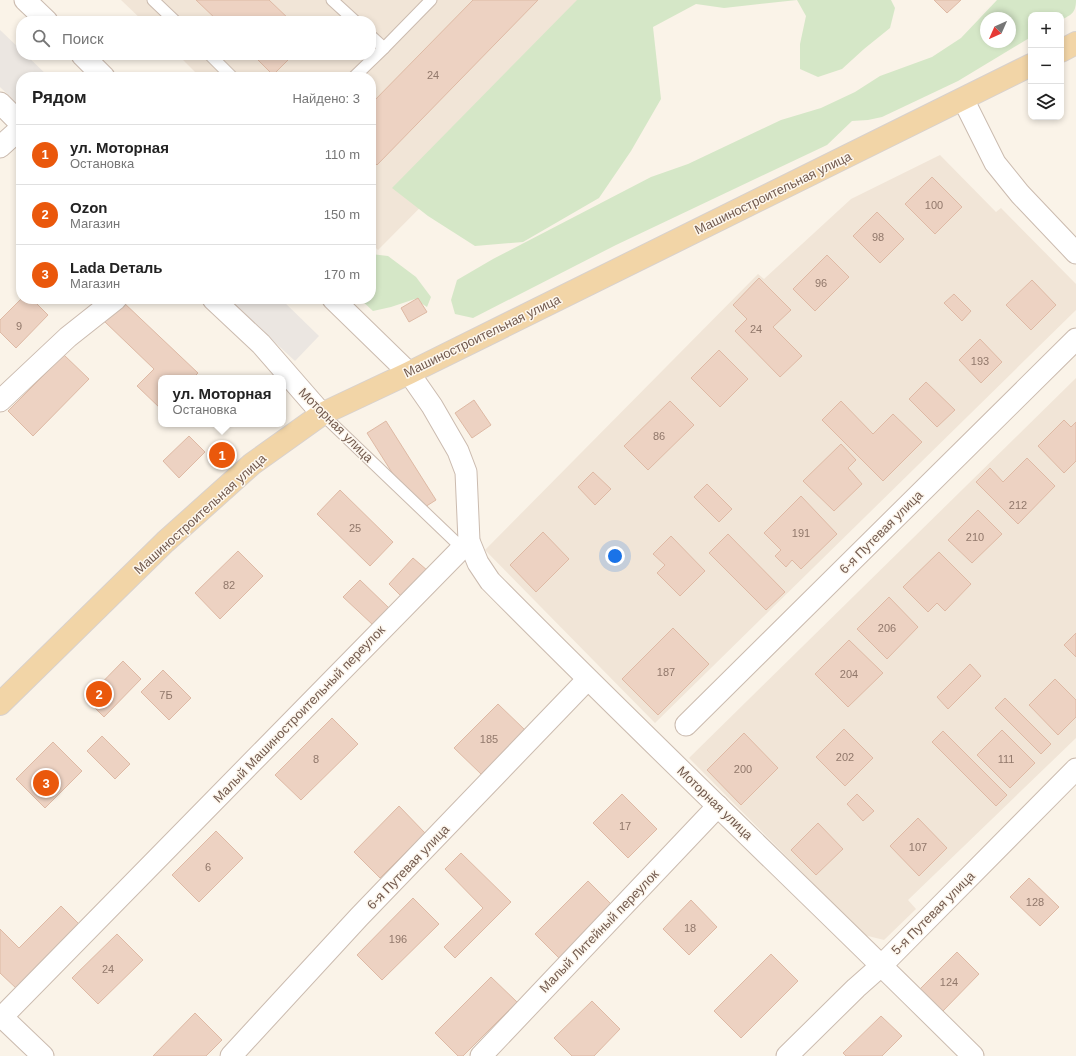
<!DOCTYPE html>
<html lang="ru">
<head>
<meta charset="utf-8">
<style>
	:root { --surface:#fff; --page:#f6f6f6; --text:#222; --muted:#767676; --line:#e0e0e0; --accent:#ea580c }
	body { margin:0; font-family:Helvetica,sans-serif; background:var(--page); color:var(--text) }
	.controls { position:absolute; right:12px; top:12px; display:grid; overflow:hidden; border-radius:8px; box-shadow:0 2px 6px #0003 }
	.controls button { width:36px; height:36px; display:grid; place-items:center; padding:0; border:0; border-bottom:1px solid var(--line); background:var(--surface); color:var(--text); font:20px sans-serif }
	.compass { position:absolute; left:980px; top:12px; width:36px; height:36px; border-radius:50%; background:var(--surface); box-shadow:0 2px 6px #0003; rotate:225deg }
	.you { position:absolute; left:615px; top:556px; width:14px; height:14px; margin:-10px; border:3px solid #fff; border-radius:50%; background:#1a73e8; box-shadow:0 0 0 6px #1a73e833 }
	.badge { display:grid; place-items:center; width:26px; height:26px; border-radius:50%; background:var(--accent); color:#fff; font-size:13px; font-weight:700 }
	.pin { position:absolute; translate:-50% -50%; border:2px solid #fff; box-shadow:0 1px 4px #0006 }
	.popup { position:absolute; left:158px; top:375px; width:128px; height:52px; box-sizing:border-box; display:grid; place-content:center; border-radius:8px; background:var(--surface); filter:drop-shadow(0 1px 3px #0005); font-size:13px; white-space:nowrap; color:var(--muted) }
	.popup b { font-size:15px; color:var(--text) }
	.popup::after { content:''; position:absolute; left:50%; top:100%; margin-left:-8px; border:8px solid transparent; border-top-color:var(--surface) }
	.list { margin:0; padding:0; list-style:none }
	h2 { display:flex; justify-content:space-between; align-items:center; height:52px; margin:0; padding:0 16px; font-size:17px }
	h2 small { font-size:13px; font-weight:400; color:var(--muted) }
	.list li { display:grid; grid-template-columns:26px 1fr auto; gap:12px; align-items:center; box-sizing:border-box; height:60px; padding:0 16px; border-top:1px solid var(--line) }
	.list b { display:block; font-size:15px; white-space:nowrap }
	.list p { margin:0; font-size:13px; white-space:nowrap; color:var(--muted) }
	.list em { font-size:13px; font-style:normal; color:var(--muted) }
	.icon { flex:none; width:22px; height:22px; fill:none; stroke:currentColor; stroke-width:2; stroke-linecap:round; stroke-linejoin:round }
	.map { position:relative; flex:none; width:1076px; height:1056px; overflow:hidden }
	.search { position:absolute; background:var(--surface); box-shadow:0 2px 6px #0003; left:16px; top:16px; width:360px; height:44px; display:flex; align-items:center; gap:10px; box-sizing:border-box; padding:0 14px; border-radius:16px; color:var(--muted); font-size:15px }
	.panel { position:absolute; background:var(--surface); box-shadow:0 2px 6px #0003; left:16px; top:72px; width:360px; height:232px; border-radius:16px }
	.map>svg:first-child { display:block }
	.residential { fill:#f1e5d7 }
	.industrial { fill:#ebe6e1 }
	.green { fill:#d5e7c7; fill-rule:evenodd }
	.building { fill:#edd2c2; stroke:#deb9a4 }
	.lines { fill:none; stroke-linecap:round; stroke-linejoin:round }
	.lane-casing { stroke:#cbbbaf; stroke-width:13 }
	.street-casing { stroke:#cbbbaf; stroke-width:23 }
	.primary-casing { stroke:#d8d1cd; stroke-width:24 }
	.lane { stroke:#fff; stroke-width:11 }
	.street { stroke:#fff; stroke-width:21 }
	.primary { stroke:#f2d5a7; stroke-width:22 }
	.labels { text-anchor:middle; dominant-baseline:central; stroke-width:3; stroke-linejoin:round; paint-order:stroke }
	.number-label { font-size:11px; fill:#91786b }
	.street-label { font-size:13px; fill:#725a4e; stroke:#fdf7ee }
</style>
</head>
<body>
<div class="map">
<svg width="1076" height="1056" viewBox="0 0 1076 1056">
	<rect width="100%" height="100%" fill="#faf3e8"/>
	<!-- residential -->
	<g class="residential">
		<polygon points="121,0 626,0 378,250 371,243 371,77 200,77 178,55 371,55 371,21 143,21"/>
		<polygon points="940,155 996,212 1001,208 1076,284 1076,310 655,723 485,550 758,274 764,279 851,199"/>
		<polygon points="1076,378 1076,738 908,900 916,909 884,940 864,935 689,758"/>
	</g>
	<!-- industrial -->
	<g class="industrial">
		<polygon points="0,30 21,50 21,55 26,55 49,77 21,77 21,107 0,87"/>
		<polygon points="228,299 281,299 319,336 295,361"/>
	</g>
	<!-- green -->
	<g class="green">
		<polygon points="577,0 891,0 895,8 890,28 864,49 842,69 818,77 800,69 800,44 806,16 797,0 724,8 696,4 653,27 661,99 631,151 599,198 523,242 475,246 428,216 392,188"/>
		<path d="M997 0H1076C1076 13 1071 15 1061 20V15H1031V37L958 81 882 117 868 120 852 121 827 145 616 245 473 318 455 314 451 300 457 280 493 259 651 177 688 164 781 120 821 108 855 92 880 76 932 57 961 38ZM986 18H1010V42H986Z"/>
		<polygon points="371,254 388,256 416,277 431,297 427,307 415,299 391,307 373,311 360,299 371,299"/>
	</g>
	<!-- building -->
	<g class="building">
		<polygon points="196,0 269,0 291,21 218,21"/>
		<polygon points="473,0 538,0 377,165 371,159 371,104"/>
		<polygon points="934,0 961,0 947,13"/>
		<polygon points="253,55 293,55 273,75"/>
		<polygon points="932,177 962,207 935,234 905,204"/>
		<polygon points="877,212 904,239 880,263 853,236"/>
		<polygon points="827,255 849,277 815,311 793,289"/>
		<polygon points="759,278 791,310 773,327 802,356 780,377 735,331 747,319 733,305"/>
		<polygon points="1032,280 1056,305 1031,330 1006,305"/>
		<polygon points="954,294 971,311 962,321 944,303"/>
		<polygon points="418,298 427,312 409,322 401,308"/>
		<polygon points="21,299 32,299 48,315 16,348 0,332 0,320"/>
		<polygon points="122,301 198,373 193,378 161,378 161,409 137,386 154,369 104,321"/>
		<polygon points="980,339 1002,362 981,383 959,360"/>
		<polygon points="719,350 748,379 720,407 691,378"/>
		<polygon points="64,355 89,379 33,436 8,411"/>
		<polygon points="926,382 955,410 937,427 909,399"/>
		<polygon points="474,400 491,425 472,438 455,413"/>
		<polygon points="670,401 694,425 648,470 624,446"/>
		<polygon points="841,401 873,434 893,414 922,442 883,481 822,420"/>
		<polygon points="1064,420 1071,427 1076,422 1076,461 1064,473 1038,446"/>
		<polygon points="386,421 436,500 417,512 367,433"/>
		<polygon points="189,436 205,452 179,478 163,461"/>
		<polygon points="841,444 856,460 848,468 862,484 834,511 803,481"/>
		<polygon points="1027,458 1055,486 1018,524 976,482 990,468 1003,482"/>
		<polygon points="593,472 611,489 595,505 578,487"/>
		<polygon points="707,484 732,509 719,522 694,497"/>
		<polygon points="340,490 393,542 370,566 317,514"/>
		<polygon points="801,496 837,534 801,569 792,560 786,567 775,556 781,550 764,533"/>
		<polygon points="978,510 1002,534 972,563 948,540"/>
		<polygon points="543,532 569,559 536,592 510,565"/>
		<polygon points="728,534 785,592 766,610 709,553"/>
		<polygon points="671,536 705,571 680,596 657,573 665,565 653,554"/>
		<polygon points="238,551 263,576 220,619 195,593"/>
		<polygon points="939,552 971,584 945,611 937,603 928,612 903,587"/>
		<polygon points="413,558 428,571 403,598 389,584"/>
		<polygon points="360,580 389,608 373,625 343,597"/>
		<polygon points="889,597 918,627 887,659 857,629"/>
		<polygon points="673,628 709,664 658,715 622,679"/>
		<polygon points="1076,633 1076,657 1064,645"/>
		<polygon points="849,640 883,673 848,707 815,674"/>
		<polygon points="123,661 141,679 104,717 86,699"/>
		<polygon points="970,664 981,676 948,709 937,697"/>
		<polygon points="163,670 191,698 169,720 141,692"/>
		<polygon points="1055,679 1076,700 1076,717 1058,735 1029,705"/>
		<polygon points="1005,698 1051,744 1041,754 995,708"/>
		<polygon points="498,704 525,730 481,774 454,748"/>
		<polygon points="332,718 358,744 301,800 275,775"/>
		<polygon points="844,729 873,758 845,786 816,757"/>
		<polygon points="1002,730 1035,763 1010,788 977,755"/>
		<polygon points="943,731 1007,795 996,806 932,742"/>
		<polygon points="744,733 778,768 741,805 707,770"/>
		<polygon points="102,736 130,764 115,779 87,751"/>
		<polygon points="53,742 82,771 45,808 16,779"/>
		<polygon points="622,794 657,829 628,858 593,823"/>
		<polygon points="857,794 874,811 863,821 847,804"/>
		<polygon points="399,806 425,833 380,878 354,852"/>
		<polygon points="918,818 947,848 919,876 890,846"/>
		<polygon points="818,823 843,849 816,875 791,850"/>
		<polygon points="216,831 243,858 199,902 172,875"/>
		<polygon points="461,853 511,902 455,958 444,947 483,908 445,869"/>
		<polygon points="1029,878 1059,907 1040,926 1010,897"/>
		<polygon points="588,881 613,906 560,959 535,934"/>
		<polygon points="413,898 439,924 382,980 357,955"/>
		<polygon points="691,900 717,927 689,955 663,929"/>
		<polygon points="61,906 81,926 17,989 0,973 0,929 19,948"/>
		<polygon points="117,934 143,960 98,1004 72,978"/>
		<polygon points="957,952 979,974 942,1012 920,989"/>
		<polygon points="771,954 798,981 741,1038 714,1011"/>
		<polygon points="491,977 517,1002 463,1056 458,1056 435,1033"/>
		<polygon points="592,1001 620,1029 594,1056 572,1056 554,1038"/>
		<polygon points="195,1013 222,1040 206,1056 153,1056"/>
		<polygon points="881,1016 902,1036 882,1056 846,1056 843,1053"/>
	</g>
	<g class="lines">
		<!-- lane casing -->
		<g class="lane-casing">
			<g id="lane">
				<polyline points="153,0 175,21"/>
				<polyline points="332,0 355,21"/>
				<polyline points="371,36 384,48"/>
				<polyline points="210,55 232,77"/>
				<polyline points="354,77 384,48 431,0"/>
				<polyline points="322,414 462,548"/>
			</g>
		</g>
		<!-- street casing -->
		<g class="street-casing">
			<g id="street">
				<polyline points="25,0 47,21"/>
				<polyline points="82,55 104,77"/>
				<polyline points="963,99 995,163 1020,194 1076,253"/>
				<polyline points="0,103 21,124"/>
				<polyline points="0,147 21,128"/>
				<polyline points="213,299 261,344 322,414"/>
				<path d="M333 299 409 373 432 406 458 451 466 472 469 541 478 563 490 581C649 742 813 897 973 1056"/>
				<polyline points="0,401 68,337 116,299"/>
				<polyline points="686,725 1076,339"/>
				<polyline points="0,1015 43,1056"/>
				<polyline points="0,1019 469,541"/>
				<polyline points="231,1056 359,917 587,680"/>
				<polyline points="481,1056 718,806"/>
				<polyline points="787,1056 856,988 882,965 1076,769"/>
			</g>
		</g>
		<!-- primary casing -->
		<g class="primary-casing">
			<g id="primary">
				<polyline points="1061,51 1076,43"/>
				<polyline points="0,704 165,542 252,464 322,414 409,373 1031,65"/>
			</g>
		</g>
		<!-- lane -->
		<use href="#lane" class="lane"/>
		<!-- street -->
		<use href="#street" class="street"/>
		<!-- primary -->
		<use href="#primary" class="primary"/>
	</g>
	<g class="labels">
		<!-- number labels -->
		<g class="number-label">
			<text x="433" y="75">24</text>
			<text x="934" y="205">100</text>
			<text x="878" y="237">98</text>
			<text x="821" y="283">96</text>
			<text x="19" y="326">9</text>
			<text x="756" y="329">24</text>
			<text x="980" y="361">193</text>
			<text x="659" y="436">86</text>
			<text x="1018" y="505">212</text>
			<text x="355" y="528">25</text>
			<text x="801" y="533">191</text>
			<text x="975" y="537">210</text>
			<text x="229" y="585">82</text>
			<text x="887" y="628">206</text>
			<text x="666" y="672">187</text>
			<text x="849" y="674">204</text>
			<text x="166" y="695">7Б</text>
			<text x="489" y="739">185</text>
			<text x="845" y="757">202</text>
			<text x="316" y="759">8</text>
			<text x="1006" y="759">111</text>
			<text x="743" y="769">200</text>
			<text x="625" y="826">17</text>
			<text x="918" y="847">107</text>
			<text x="208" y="867">6</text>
			<text x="1035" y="902">128</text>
			<text x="690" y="928">18</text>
			<text x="398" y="939">196</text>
			<text x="108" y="969">24</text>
			<text x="949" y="982">124</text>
		</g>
		<!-- street labels -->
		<g class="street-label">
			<text transform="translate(773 193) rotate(-26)">Машиностроительная улица</text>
			<text transform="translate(482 336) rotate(-26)">Машиностроительная улица</text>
			<text transform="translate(336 425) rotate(45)">Моторная улица</text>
			<text transform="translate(200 514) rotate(-42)">Машиностроительная улица</text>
			<text transform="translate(881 532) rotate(-45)">6-я Путевая улица</text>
			<text transform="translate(299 714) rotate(-46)">Малый Машиностроительный переулок</text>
			<text transform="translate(715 803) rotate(44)">Моторная улица</text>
			<text transform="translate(408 867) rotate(-46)">6-я Путевая улица</text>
			<text transform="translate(933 913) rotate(-45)">5-я Путевая улица</text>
			<text transform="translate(599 931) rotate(-46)">Малый Литейный переулок</text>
		</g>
	</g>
</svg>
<div class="controls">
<button>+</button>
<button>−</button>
<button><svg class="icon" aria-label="layers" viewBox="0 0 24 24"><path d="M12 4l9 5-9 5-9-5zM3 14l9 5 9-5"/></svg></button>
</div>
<svg class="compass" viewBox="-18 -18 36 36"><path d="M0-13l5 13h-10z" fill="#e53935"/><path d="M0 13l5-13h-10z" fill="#767676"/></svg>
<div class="you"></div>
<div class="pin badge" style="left:222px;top:455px">1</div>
<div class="popup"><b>ул. Моторная</b>Остановка</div>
<div class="pin badge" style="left:99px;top:694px">2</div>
<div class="pin badge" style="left:46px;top:783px">3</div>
<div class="search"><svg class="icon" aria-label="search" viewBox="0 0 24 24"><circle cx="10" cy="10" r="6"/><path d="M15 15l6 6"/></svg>Поиск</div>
<section class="panel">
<h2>Рядом<small>Найдено: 3</small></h2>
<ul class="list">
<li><span class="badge">1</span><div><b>ул. Моторная</b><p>Остановка</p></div><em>110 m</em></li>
<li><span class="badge">2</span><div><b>Ozon</b><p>Магазин</p></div><em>150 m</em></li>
<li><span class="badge">3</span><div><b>Lada Dеталь</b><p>Магазин</p></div><em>170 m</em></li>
</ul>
</section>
</div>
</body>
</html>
